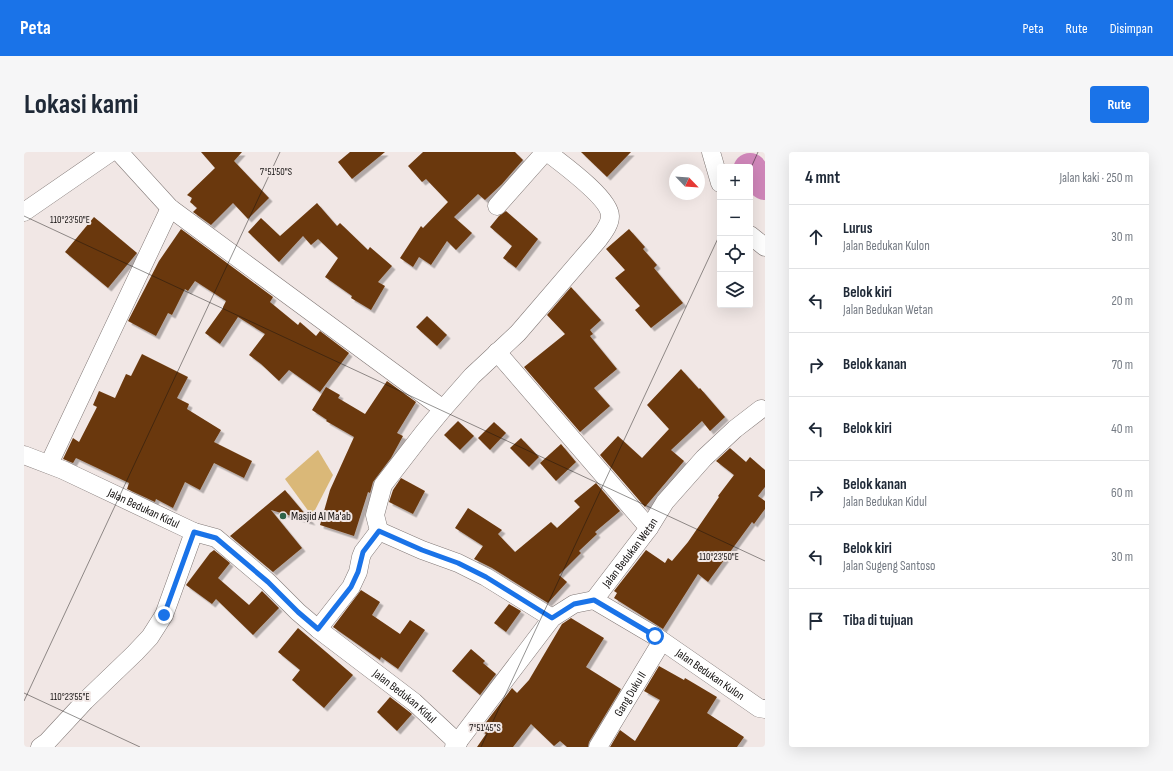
<!DOCTYPE html>
<html lang="id">
<head>
<meta charset="utf-8">
<style>
	:root { --surface:#fff; --page:#f6f6f7; --text:#1f2937; --muted:#747a83; --line:#e0e1e3; --accent:#1a73e8 }
	body { margin:0; font-family:"Sofia Sans Condensed",sans-serif; background:var(--page); color:var(--text) }
	.controls { position:absolute; right:12px; top:12px; display:grid; overflow:hidden; border-radius:4px; box-shadow:0 4px 16px #0002 }
	.controls button { width:36px; height:36px; display:grid; place-items:center; padding:0; border:0; border-bottom:1px solid var(--line); background:var(--surface); color:var(--text); font:20px sans-serif }
	.compass { position:absolute; left:645px; top:12px; width:36px; height:36px; border-radius:50%; background:var(--surface); box-shadow:0 4px 16px #0002; rotate:115deg }
	.stop { position:absolute; width:12px; height:12px; margin:-9px; border:3px solid #1a73e8; border-radius:50%; background:#fff }
	.stop.end { background:#1a73e8; border-color:#fff; box-shadow:0 1px 4px #0008 }
	.list { margin:0; padding:0; list-style:none }
	h2 { display:flex; justify-content:space-between; align-items:center; height:52px; margin:0; padding:0 16px; font-size:17px }
	h2 small { font-size:13px; font-weight:400; color:var(--muted) }
	.list li { display:grid; grid-template-columns:26px 1fr auto; gap:12px; align-items:center; box-sizing:border-box; height:64px; padding:0 16px; border-top:1px solid var(--line) }
	.list b { display:block; font-size:15px; white-space:nowrap }
	.list p { margin:0; font-size:13px; white-space:nowrap; color:var(--muted) }
	.list em { font-size:13px; font-style:normal; color:var(--muted) }
	.icon { flex:none; width:22px; height:22px; fill:none; stroke:currentColor; stroke-width:2; stroke-linecap:round; stroke-linejoin:round }
	.map { position:relative; flex:none; width:741px; height:595px; overflow:hidden; border-radius:4px }
	header { display:flex; align-items:center; gap:24px; box-sizing:border-box; height:56px; padding:0 20px; background:var(--accent); color:#fff }
	header strong { font-size:19px }
	nav { display:flex; gap:22px; margin-inline-start:auto; font-size:14px }
	.intro { display:flex; align-items:center; justify-content:space-between; box-sizing:border-box; height:96px; padding:0 24px }
	h1 { margin:0; font-size:28px }
	.button { padding:10px 18px; border-radius:4px; background:var(--accent); color:#fff; font-size:14px; font-weight:700 }
	main { display:flex; gap:24px; padding:0 24px }
	aside { flex:1; background:var(--surface); border-radius:4px; box-shadow:0 4px 16px #0002 }
	.map>svg:first-child { display:block }
	.green { fill:#dab878 }
	.lines { fill:none; stroke-linecap:round; stroke-linejoin:round }
	.river { stroke:#cf86b9; stroke-width:34 }
	.building { fill:#6b390e; filter:url(#shadow) }
	.street-casing { stroke:#817876; stroke-width:19 }
	.street { stroke:#fff; stroke-width:18 }
	.route { stroke:#1a73e8; stroke-width:5 }
	.ticks { fill:none; stroke:#141110; stroke-width:1; stroke-opacity:0.45 }
	.poi-dot { fill:#2f6449; stroke:#f1e7e5; stroke-width:1.5 }
	.labels { text-anchor:middle; dominant-baseline:central; stroke-width:4; stroke-linejoin:round; paint-order:stroke }
	.street-label { font-size:12px; fill:#141110; stroke:#f1e7e5 }
	.poi-label { font-size:12px; fill:#141110; stroke:#f1e7e5; text-anchor:start }
	.ticks-label { font-size:10px; text-anchor:middle; fill:#141110; stroke:#f1e7e5; stroke-width:4; stroke-linejoin:round; paint-order:stroke }
</style>
</head>
<body>
<header>
<strong>Peta</strong>
<nav><a>Peta</a><a>Rute</a><a>Disimpan</a></nav>
</header>
<div class="intro"><h1>Lokasi kami</h1><a class="button">Rute</a></div>
<main>
<div class="map">
<svg width="741" height="595" viewBox="0 0 741 595">
	<defs>
		<filter id="shadow"><feDropShadow dx="3.5" dy="3.5" stdDeviation="0" flood-color="#0004"/></filter>
	</defs>
	<rect width="100%" height="100%" fill="#f1e7e5"/>
	<!-- green -->
	<polygon class="green" points="294,298 309,323 288,364 261,327"/>
	<g class="lines">
		<!-- river -->
		<polyline class="river" points="726,18 728,21 741,31"/>
	</g>
	<!-- building -->
	<g class="building">
		<polygon points="177,0 218,0 210,9 245,46 224,67 209,51 187,73 169,60 173,56 166,50 168,46 163,43 191,16"/>
		<polygon points="326,0 361,0 328,27 314,10"/>
		<polygon points="399,0 491,0 499,8 478,32 461,48 454,42 430,65 448,81 432,98 423,89 407,113 395,105 389,115 376,106 397,74 399,76 424,50 402,27 398,30 384,14"/>
		<polygon points="557,0 607,0 583,25"/>
		<polygon points="293,51 313,74 316,71 344,98 346,95 368,114 354,130 361,134 347,158 327,146 328,144 301,125 314,106 294,87 287,93 279,84 255,110 224,80 237,66 256,84"/>
		<polygon points="482,59 514,87 492,116 479,106 488,94 466,75 475,64"/>
		<polygon points="70,65 113,101 84,136 41,100"/>
		<polygon points="157,77 249,145 246,150 274,173 276,170 292,184 296,179 325,201 296,240 265,218 255,229 237,212 225,203 241,182 214,165 196,192 181,181 199,156 199,155 202,149 171,129 164,139 161,137 148,163 144,161 132,184 104,169 135,109"/>
		<polygon points="605,77 621,95 619,97 633,113 630,116 659,151 627,176 611,158 616,154 591,126 601,118 582,97"/>
		<polygon points="547,135 577,168 566,178 569,182 566,184 593,217 570,236 586,254 556,280 500,215 541,182 523,163"/>
		<polygon points="403,164 423,183 413,194 392,175"/>
		<polygon points="118,202 164,225 153,246 165,252 163,257 197,278 190,290 228,309 220,326 190,311 176,338 161,330 149,356 132,347 131,350 103,337 105,331 52,306 49,311 39,307 49,286 55,290 73,255 69,253 75,239 91,246 102,222 107,224"/>
		<polygon points="657,217 675,237 676,236 701,265 686,279 678,269 647,298 660,309 621,355 576,303 594,284 618,306 645,277 623,253"/>
		<polygon points="363,229 392,250 373,281 379,284 367,306 349,330 346,341 344,340 330,384 296,373 306,338 330,285 302,269 303,268 288,258 302,235 316,243 314,246 341,262"/>
		<polygon points="434,269 450,284 436,298 420,283"/>
		<polygon points="470,270 482,281 466,298 454,286"/>
		<polygon points="497,286 515,305 505,315 486,296"/>
		<polygon points="537,292 552,310 532,329 516,311"/>
		<polygon points="706,296 722,310 726,305 741,318 741,335 734,344 741,349 741,357 730,372 728,370 684,430 674,422 639,477 590,446 593,441 590,439 622,398 641,411 644,406 648,409 664,390 695,345 694,344 710,323 692,309"/>
		<polygon points="377,326 401,339 389,362 365,350 369,338"/>
		<polygon points="572,331 596,359 571,380 573,382 555,399 557,401 535,423 543,430 524,451 468,416 450,407 459,394 431,376 444,356 478,378 474,382 491,400 527,370 533,376 556,355 550,349"/>
		<polygon points="261,338 288,370 247,358 278,396 249,420 206,384"/>
		<polygon points="190,398 206,411 194,426 225,453 238,439 255,456 229,483 192,447 188,452 162,433 186,401"/>
		<polygon points="337,438 356,450 348,463 376,482 386,468 401,478 374,517 357,505 356,508 309,475"/>
		<polygon points="485,452 497,459 482,480 470,471"/>
		<polygon points="547,466 580,486 562,515 597,537 565,590 564,595 543,595 536,589 530,594 507,572 489,595 453,595 462,582 456,578 488,536 493,541 505,528 538,472"/>
		<polygon points="274,476 329,523 300,556 268,528 276,518 254,500"/>
		<polygon points="447,497 461,509 459,511 472,522 456,543 428,519"/>
		<polygon points="635,514 660,528 661,526 693,545 683,561 720,585 713,595 586,595 596,578 611,589 636,548 620,539"/>
		<polygon points="366,545 388,562 373,579 353,560"/>
	</g>
	<g class="lines">
		<!-- street casing -->
		<g class="street-casing">
			<g id="street">
				<polyline points="95,0 146,56 419,257"/>
				<polyline points="687,0 696,31"/>
				<polyline points="473,54 521,0"/>
				<polyline points="0,60 87,0"/>
				<polyline points="726,83 741,95"/>
				<polyline points="473,200 625,376"/>
				<path id="s1" d="M0 303 39 318 170 380 192 386 244 430 274 460 294 477 390 550 434 591"/>
				<polyline points="25,312 146,56"/>
				<polyline points="355,379 398,398 434,411 462,425 528,466"/>
				<path id="s2" d="M570 448 631 484 735 556 741 557"/>
				<path d="M294 477 327 435 334 420 337 405 339 400 355 379 351 363 359 333 400 280 419 257 448 224 494 181 574 88C579 81 586 73 586 64 586 46 537 11 523 0"/>
				<polyline points="16,595 23,590 61,549 111,501 126,485 140,463 170,380"/>
				<path id="s3" d="M430 595 528 466 550 452 570 448 625 376 641 350 680 306 711 277 737 257"/>
				<path id="s4" d="M574 595 638 489"/>
			</g>
		</g>
		<!-- street -->
		<use href="#street" class="street"/>
	</g>
	<g class="lines">
		<!-- route -->
		<polyline class="route" points="140,463 170,380 192,386 244,430 274,460 294,477 327,435 334,420 339,400 355,379 398,398 434,411 462,425 528,466 550,452 570,448 631,484"/>
	</g>
	<!-- ticks -->
	<path class="ticks" d="M726 18 734 0M0 64 741 409M0 541 116 595M0 549 256 0M457 595 696 82"/>
	<!-- markers -->
	<circle class="poi-dot" cx="259" cy="364" r="4"/>
	<g class="labels">
		<!-- street labels -->
		<g class="street-label">
			<text stroke="none"><textPath href="#s1" startOffset="131">Jalan Bedukan Kidul</textPath></text>
			<text stroke="none"><textPath href="#s3" startOffset="268">Jalan Bedukan Wetan</textPath></text>
			<text stroke="none"><textPath href="#s2" startOffset="138">Jalan Bedukan Kulon</textPath></text>
			<text stroke="none"><textPath href="#s4" startOffset="62">Gang Duku II</textPath></text>
			<text stroke="none"><textPath href="#s1" startOffset="456">Jalan Bedukan Kidul</textPath></text>
		</g>
		<!-- poi labels -->
		<g class="poi-label">
			<text x="267" y="364">Masjid Al Ma'ab</text>
		</g>
	</g>
	<g class="ticks-label">
		<text x="252" y="23">7°51'50"S</text>
		<text x="46" y="71">110°23'50"E</text>
		<text x="695" y="408">110°23'50"E</text>
		<text x="46" y="548">110°23'55"E</text>
		<text x="461" y="579">7°51'45"S</text>
	</g>
</svg>
<div class="controls">
<button>+</button>
<button>−</button>
<button><svg class="icon" aria-label="locate" viewBox="0 0 24 24"><circle cx="12" cy="12" r="6"/><path d="M12 2v4M12 18v4M2 12h4M18 12h4"/></svg></button>
<button><svg class="icon" aria-label="layers" viewBox="0 0 24 24"><path d="M12 4l9 5-9 5-9-5zM3 14l9 5 9-5"/></svg></button>
</div>
<svg class="compass" viewBox="-18 -18 36 36"><path d="M0-13l5 13h-10z" fill="#e53935"/><path d="M0 13l5-13h-10z" fill="#747a83"/></svg>
<div class="stop" style="left:631px;top:484px"></div>
<div class="stop end" style="left:140px;top:463px"></div>
</div>
<aside>
<h2>4 mnt<small>Jalan kaki · 250 m</small></h2>
<ul class="list">
<li><svg class="icon" aria-label="ahead" viewBox="0 0 24 24"><path d="M12 20V5M6 11l6-6 6 6"/></svg><div><b>Lurus</b><p>Jalan Bedukan Kulon</p></div><em>30 m</em></li>
<li><svg class="icon" aria-label="left" viewBox="0 0 24 24"><path d="M17 20v-9H6M10 6l-5 5 5 5"/></svg><div><b>Belok kiri</b><p>Jalan Bedukan Wetan</p></div><em>20 m</em></li>
<li><svg class="icon" aria-label="right" viewBox="0 0 24 24"><path d="M7 20v-9h11M14 6l5 5-5 5"/></svg><div><b>Belok kanan</b></div><em>70 m</em></li>
<li><svg class="icon" aria-label="left" viewBox="0 0 24 24"><path d="M17 20v-9H6M10 6l-5 5 5 5"/></svg><div><b>Belok kiri</b></div><em>40 m</em></li>
<li><svg class="icon" aria-label="right" viewBox="0 0 24 24"><path d="M7 20v-9h11M14 6l5 5-5 5"/></svg><div><b>Belok kanan</b><p>Jalan Bedukan Kidul</p></div><em>60 m</em></li>
<li><svg class="icon" aria-label="left" viewBox="0 0 24 24"><path d="M17 20v-9H6M10 6l-5 5 5 5"/></svg><div><b>Belok kiri</b><p>Jalan Sugeng Santoso</p></div><em>30 m</em></li>
<li><svg class="icon" aria-label="arrive" viewBox="0 0 24 24"><path d="M6 21V4h12l-3 4 3 4H6"/></svg><div><b>Tiba di tujuan</b></div></li>
</ul>
</aside>
</main>
</body>
</html>
